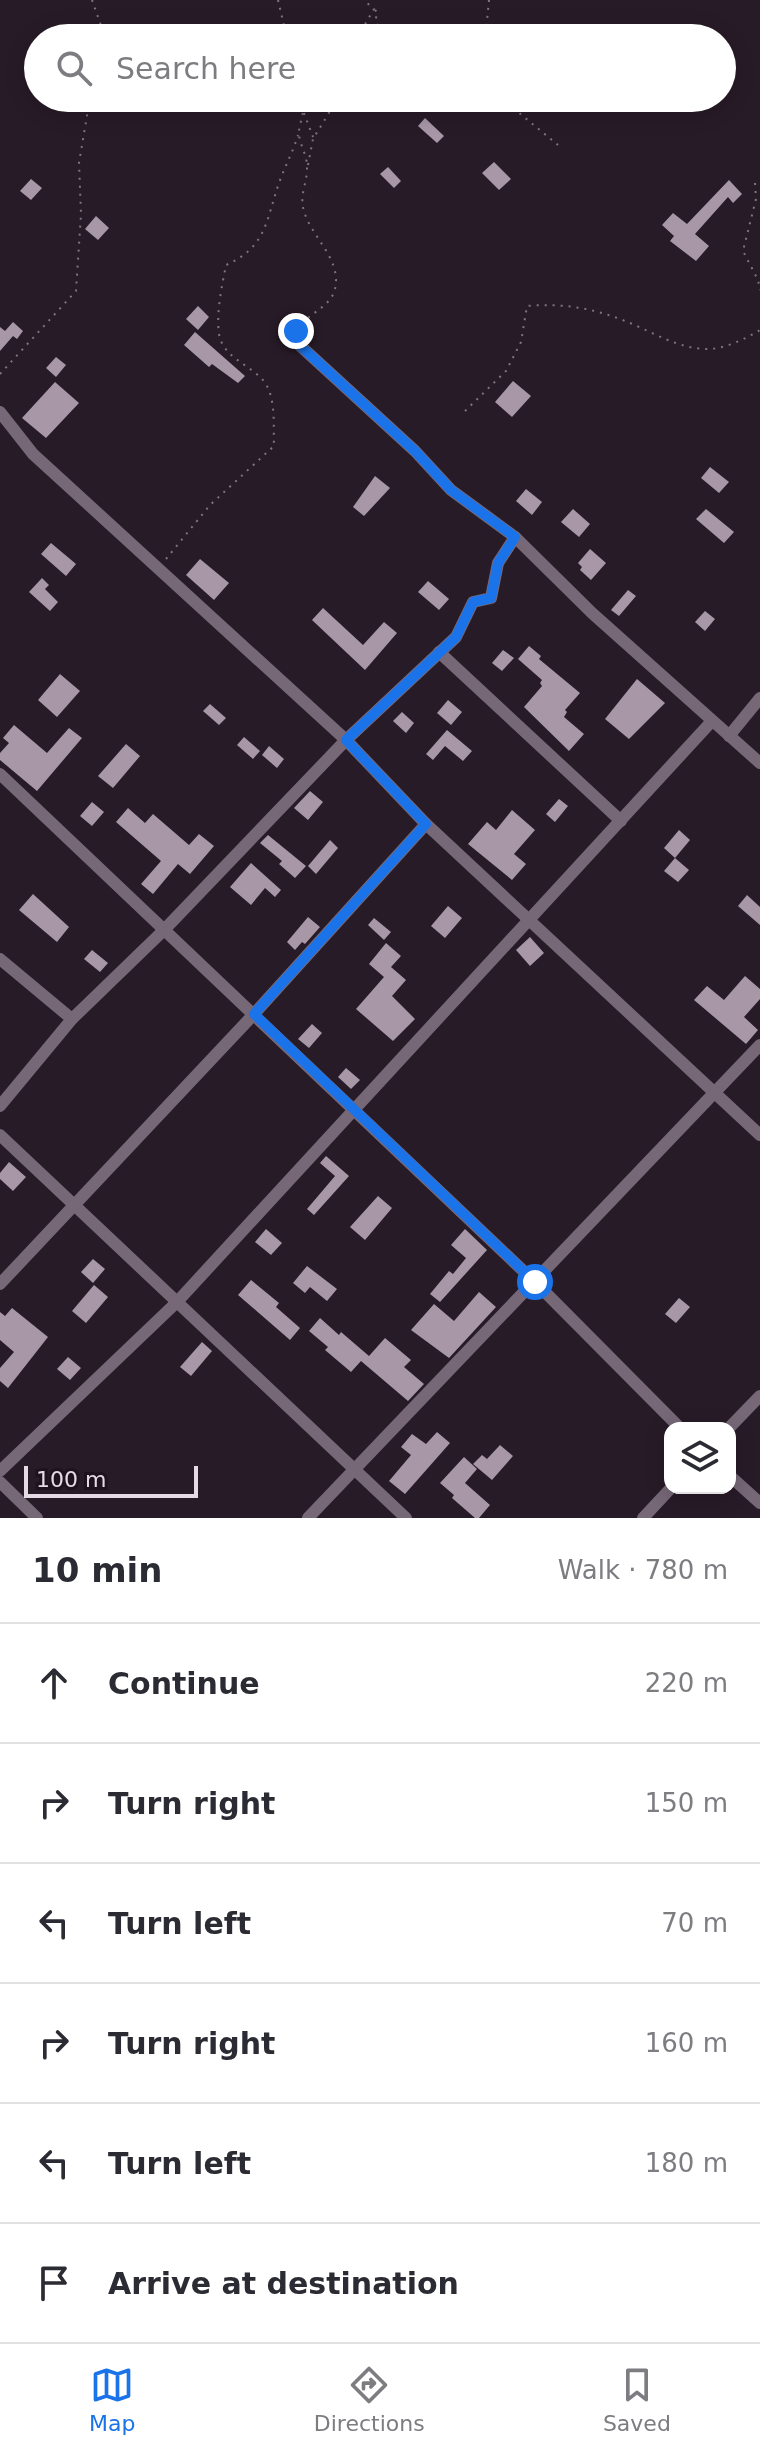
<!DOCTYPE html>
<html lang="en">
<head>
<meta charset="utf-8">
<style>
	:root { --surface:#fff; --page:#f2f2f3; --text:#2b2b33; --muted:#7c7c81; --line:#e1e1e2; --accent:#1a73e8 }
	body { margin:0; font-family:"DejaVu Sans",sans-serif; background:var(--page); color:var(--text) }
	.controls { position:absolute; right:24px; bottom:24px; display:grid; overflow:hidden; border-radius:16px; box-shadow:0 4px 20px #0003 }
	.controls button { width:72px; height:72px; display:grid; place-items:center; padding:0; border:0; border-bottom:2px solid var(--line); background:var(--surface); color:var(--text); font:40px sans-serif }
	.scale { position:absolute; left:24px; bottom:20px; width:174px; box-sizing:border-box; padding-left:8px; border:4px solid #e4dbe4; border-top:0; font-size:22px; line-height:28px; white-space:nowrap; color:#e4dbe4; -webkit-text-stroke:6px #1d121e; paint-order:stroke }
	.stop { position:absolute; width:24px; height:24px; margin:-18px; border:6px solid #1a73e8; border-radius:50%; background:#fff }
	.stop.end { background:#1a73e8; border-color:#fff; box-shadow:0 2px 8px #0008 }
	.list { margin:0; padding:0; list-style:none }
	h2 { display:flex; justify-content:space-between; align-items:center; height:104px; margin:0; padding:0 32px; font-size:34px }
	h2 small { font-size:26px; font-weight:400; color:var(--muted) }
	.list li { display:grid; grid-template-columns:52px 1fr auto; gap:24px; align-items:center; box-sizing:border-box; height:120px; padding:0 32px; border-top:2px solid var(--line) }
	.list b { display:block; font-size:30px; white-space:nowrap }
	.list em { font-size:26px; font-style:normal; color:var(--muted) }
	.icon { flex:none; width:44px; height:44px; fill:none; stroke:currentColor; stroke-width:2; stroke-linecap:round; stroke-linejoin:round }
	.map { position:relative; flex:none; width:760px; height:1518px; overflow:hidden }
	.search { position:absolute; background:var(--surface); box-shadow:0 4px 20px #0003; left:24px; right:24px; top:24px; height:88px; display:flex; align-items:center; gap:20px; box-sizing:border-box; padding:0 28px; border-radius:44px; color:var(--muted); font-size:30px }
	.sheet { height:824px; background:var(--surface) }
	nav { display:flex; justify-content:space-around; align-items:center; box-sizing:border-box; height:112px; border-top:2px solid var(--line); background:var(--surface); font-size:22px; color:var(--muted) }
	nav a { display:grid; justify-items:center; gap:4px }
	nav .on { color:var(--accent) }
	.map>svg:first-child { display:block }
	.building { fill:#a797a7 }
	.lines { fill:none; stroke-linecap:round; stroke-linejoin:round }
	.path { stroke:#7f757f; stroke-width:2; stroke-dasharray:2 6; stroke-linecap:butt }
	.minor { stroke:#776878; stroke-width:12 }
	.route { stroke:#1a73e8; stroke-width:10 }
</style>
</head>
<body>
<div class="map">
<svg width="760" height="1518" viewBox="0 0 760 1518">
	<rect width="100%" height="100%" fill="#271b27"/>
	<!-- building -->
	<g class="building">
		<polygon points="425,118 444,136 437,143 418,126"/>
		<polygon points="494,162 511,179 499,190 482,173"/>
		<polygon points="388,167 401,181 394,188 380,174"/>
		<polygon points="31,179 42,188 31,200 20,191"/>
		<polygon points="729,180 742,194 733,203 728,197 695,234 709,246 696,261 670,241 674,236 662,225 673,213 687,224"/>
		<polygon points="96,216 109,228 98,240 85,229"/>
		<polygon points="198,306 209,317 198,330 186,319"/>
		<polygon points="13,322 23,331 17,339 13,336 0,351 0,327 5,331"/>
		<polygon points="195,332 245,376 238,383 212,364 209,367 184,345"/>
		<polygon points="56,357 66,365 56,377 46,368"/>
		<polygon points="513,381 531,396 512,417 495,402"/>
		<polygon points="55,382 79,403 46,438 22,418"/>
		<polygon points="710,467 729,482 719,493 701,478"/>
		<polygon points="375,476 390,488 364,516 353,507"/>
		<polygon points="526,489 542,502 532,515 516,501"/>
		<polygon points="573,509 590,524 579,537 561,522"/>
		<polygon points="706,509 734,532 724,543 696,519"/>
		<polygon points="51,543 76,564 66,576 41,554"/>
		<polygon points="590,549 606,563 591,580 580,570 582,567 578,563"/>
		<polygon points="200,559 229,583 214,600 186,575"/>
		<polygon points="42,578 49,585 45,589 58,602 50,611 29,592"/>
		<polygon points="428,581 449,599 439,610 418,592"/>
		<polygon points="628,590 636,596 619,616 611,610"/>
		<polygon points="323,608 363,645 384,622 397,633 365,670 312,620"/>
		<polygon points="705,611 715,619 705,631 695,622"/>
		<polygon points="529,646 541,656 539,659 580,693 565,710 567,712 564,717 584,734 569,751 524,707 542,686 540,683 542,680 518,659"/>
		<polygon points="503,650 514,658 502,671 492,663"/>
		<polygon points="60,674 80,691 57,717 38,700"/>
		<polygon points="637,679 665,703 629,739 605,719"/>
		<polygon points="448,700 462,712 451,725 437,713"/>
		<polygon points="210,704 226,718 219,725 203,711"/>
		<polygon points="402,712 414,723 406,733 393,721"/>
		<polygon points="14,725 47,753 69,728 82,738 37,791 0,760 0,753 9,743 3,738"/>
		<polygon points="447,730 472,751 463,761 445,746 433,760 426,754"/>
		<polygon points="244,737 260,751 253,759 237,745"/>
		<polygon points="126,744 140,756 113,788 98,776"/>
		<polygon points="269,746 284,759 277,768 262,755"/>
		<polygon points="310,791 323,802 308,820 294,808"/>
		<polygon points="559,799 568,806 555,822 546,814"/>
		<polygon points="92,802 104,812 92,826 80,816"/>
		<polygon points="128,808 145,823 153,814 189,845 199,834 214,846 190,874 178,864 153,894 141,884 161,861 116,822"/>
		<polygon points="512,810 535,830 514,854 526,864 512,880 468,844 487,822 496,830"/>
		<polygon points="679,830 690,840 675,858 664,848"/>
		<polygon points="268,835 306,866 295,878 279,864 282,861 260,843"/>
		<polygon points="330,840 338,848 316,874 308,866"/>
		<polygon points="675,858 689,870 678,882 664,871"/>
		<polygon points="251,863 281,890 275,897 265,888 251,905 230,887"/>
		<polygon points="33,894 69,927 57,942 19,910"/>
		<polygon points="747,895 760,907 760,925 738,906"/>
		<polygon points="448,906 462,918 445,938 431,926"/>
		<polygon points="308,917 320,927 305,944 302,942 295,950 287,942"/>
		<polygon points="374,918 391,932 384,940 368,925"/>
		<polygon points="530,937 544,953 530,966 516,950"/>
		<polygon points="386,943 401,956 391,967 406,980 392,996 415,1019 393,1041 356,1009 384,977 369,964"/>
		<polygon points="92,950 108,963 100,972 84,959"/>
		<polygon points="745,976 760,989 760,999 744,1017 758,1030 746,1044 694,1000 707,986 724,1000"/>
		<polygon points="312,1024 322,1033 309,1048 298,1039"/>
		<polygon points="346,1068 360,1080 351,1089 338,1077"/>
		<polygon points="326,1156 349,1176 314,1215 307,1209 335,1176 320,1163"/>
		<polygon points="9,1162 26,1177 13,1191 0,1179 0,1173"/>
		<polygon points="378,1196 392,1208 365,1240 350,1227"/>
		<polygon points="266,1229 282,1243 271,1255 255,1242"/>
		<polygon points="465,1229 487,1250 440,1302 430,1294 449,1271 453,1274 466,1258 451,1245"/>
		<polygon points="93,1259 105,1269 93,1283 81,1272"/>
		<polygon points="307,1266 337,1289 327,1301 310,1287 305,1293 293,1283"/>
		<polygon points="251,1280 279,1303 276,1307 300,1328 290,1340 238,1295"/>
		<polygon points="94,1285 108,1297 86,1323 72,1311"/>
		<polygon points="479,1292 496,1307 449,1358 411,1330 434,1304 454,1321"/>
		<polygon points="679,1298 690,1307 676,1323 665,1314"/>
		<polygon points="12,1308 48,1337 8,1388 0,1381 0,1368 14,1352 0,1340 0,1312 5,1316"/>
		<polygon points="320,1318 339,1335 341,1332 369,1356 385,1338 411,1360 404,1367 424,1384 408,1401 361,1361 351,1372 325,1350 328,1347 309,1331"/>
		<polygon points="202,1342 212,1351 191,1376 180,1367"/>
		<polygon points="68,1357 81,1368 70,1380 57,1369"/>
		<polygon points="437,1432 450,1443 405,1494 389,1481 411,1455 401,1447 412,1434 426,1444"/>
		<polygon points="500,1445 513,1456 492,1480 473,1464 482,1455 487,1459"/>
		<polygon points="464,1457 477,1469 465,1483 490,1505 479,1518 475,1518 452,1498 454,1495 440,1483"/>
	</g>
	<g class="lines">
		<!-- path -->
		<g class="path">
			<polyline points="92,0 104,34 103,38"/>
			<polyline points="278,0 287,38"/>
			<polyline points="489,0 486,31 493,38"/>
			<polyline points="375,10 378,13 375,20 379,29 379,38"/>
			<polyline points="357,38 374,9 367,3 368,0"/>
			<polyline points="501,98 558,145"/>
			<polyline points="304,113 313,137"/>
			<polyline points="308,165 313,139 338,98"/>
			<polyline points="755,183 756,199 743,251 758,280 760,290"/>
			<path d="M297 329C307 314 331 307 335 289 342 259 311 237 304 211 299 196 307 183 307 169 308 156 299 144 299 133 299 120 308 111 299 98"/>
			<polyline points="0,374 76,291 81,214 79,163 90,98"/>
			<path d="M465 411 506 371 521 342 527 306C562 303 593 308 625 321 651 331 678 349 707 349 725 349 745 339 760 330"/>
			<path d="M166 559 210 505 274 446C273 426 277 395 262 379 248 364 223 357 219 334 216 312 222 286 226 265 267 247 266 220 279 183 285 166 293 152 298 135"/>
		</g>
		<!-- minor -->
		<g class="minor">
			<polyline points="295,341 415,451 451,490 515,537 592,613 760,763"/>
			<polyline points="0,412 33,454 346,740 426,824 760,1135"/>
			<polyline points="439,652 621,821"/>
			<polyline points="729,736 760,698"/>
			<polyline points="0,774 535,1282 680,1428"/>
			<polyline points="0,959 72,1019"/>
			<polyline points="0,1106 72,1019 164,930 346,740 456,637 473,602 491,598 498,563 515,537"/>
			<polyline points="0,1135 406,1518"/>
			<polyline points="0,1284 254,1014 426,824"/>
			<polyline points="729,1428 760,1396"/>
			<polyline points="0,1471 177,1302 712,721"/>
			<polyline points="730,1476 760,1503"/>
			<polyline points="0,1482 37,1518"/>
			<polyline points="308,1518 760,1045"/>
			<polyline points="643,1518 671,1488"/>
		</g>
	</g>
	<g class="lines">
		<!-- route -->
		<polyline class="route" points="296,331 295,341 415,451 451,490 515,537 498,563 491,598 473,602 456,637 346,740 426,824 254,1014 535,1282"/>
	</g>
</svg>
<div class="controls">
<button><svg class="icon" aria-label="layers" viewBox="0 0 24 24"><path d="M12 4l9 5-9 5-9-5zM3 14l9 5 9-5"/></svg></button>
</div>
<div class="scale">100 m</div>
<div class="stop" style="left:535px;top:1282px"></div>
<div class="stop end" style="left:296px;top:331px"></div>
<div class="search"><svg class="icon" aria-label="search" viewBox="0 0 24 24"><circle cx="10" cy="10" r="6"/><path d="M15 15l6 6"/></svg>Search here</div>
</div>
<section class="sheet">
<h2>10 min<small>Walk · 780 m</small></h2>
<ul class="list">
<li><svg class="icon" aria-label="ahead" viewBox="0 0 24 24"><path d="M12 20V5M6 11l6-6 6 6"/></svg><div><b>Continue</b></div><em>220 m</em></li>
<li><svg class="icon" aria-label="right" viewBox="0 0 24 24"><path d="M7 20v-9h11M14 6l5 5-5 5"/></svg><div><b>Turn right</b></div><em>150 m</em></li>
<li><svg class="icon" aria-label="left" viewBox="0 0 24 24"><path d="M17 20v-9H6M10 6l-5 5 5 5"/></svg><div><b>Turn left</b></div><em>70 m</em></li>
<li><svg class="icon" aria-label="right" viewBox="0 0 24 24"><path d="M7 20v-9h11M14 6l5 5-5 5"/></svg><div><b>Turn right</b></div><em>160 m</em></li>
<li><svg class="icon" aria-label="left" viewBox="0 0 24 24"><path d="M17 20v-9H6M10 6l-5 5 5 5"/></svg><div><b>Turn left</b></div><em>180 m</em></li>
<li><svg class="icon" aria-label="arrive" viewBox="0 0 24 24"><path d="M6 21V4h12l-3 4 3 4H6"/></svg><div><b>Arrive at destination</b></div></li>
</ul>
</section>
<nav>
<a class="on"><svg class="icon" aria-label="map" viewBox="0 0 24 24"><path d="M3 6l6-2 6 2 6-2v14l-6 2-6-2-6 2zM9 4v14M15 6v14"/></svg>Map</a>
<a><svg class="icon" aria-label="directions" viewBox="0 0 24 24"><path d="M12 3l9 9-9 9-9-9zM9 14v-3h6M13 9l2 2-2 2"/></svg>Directions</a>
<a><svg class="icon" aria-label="saved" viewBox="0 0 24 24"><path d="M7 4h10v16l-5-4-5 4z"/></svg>Saved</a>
</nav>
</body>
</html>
